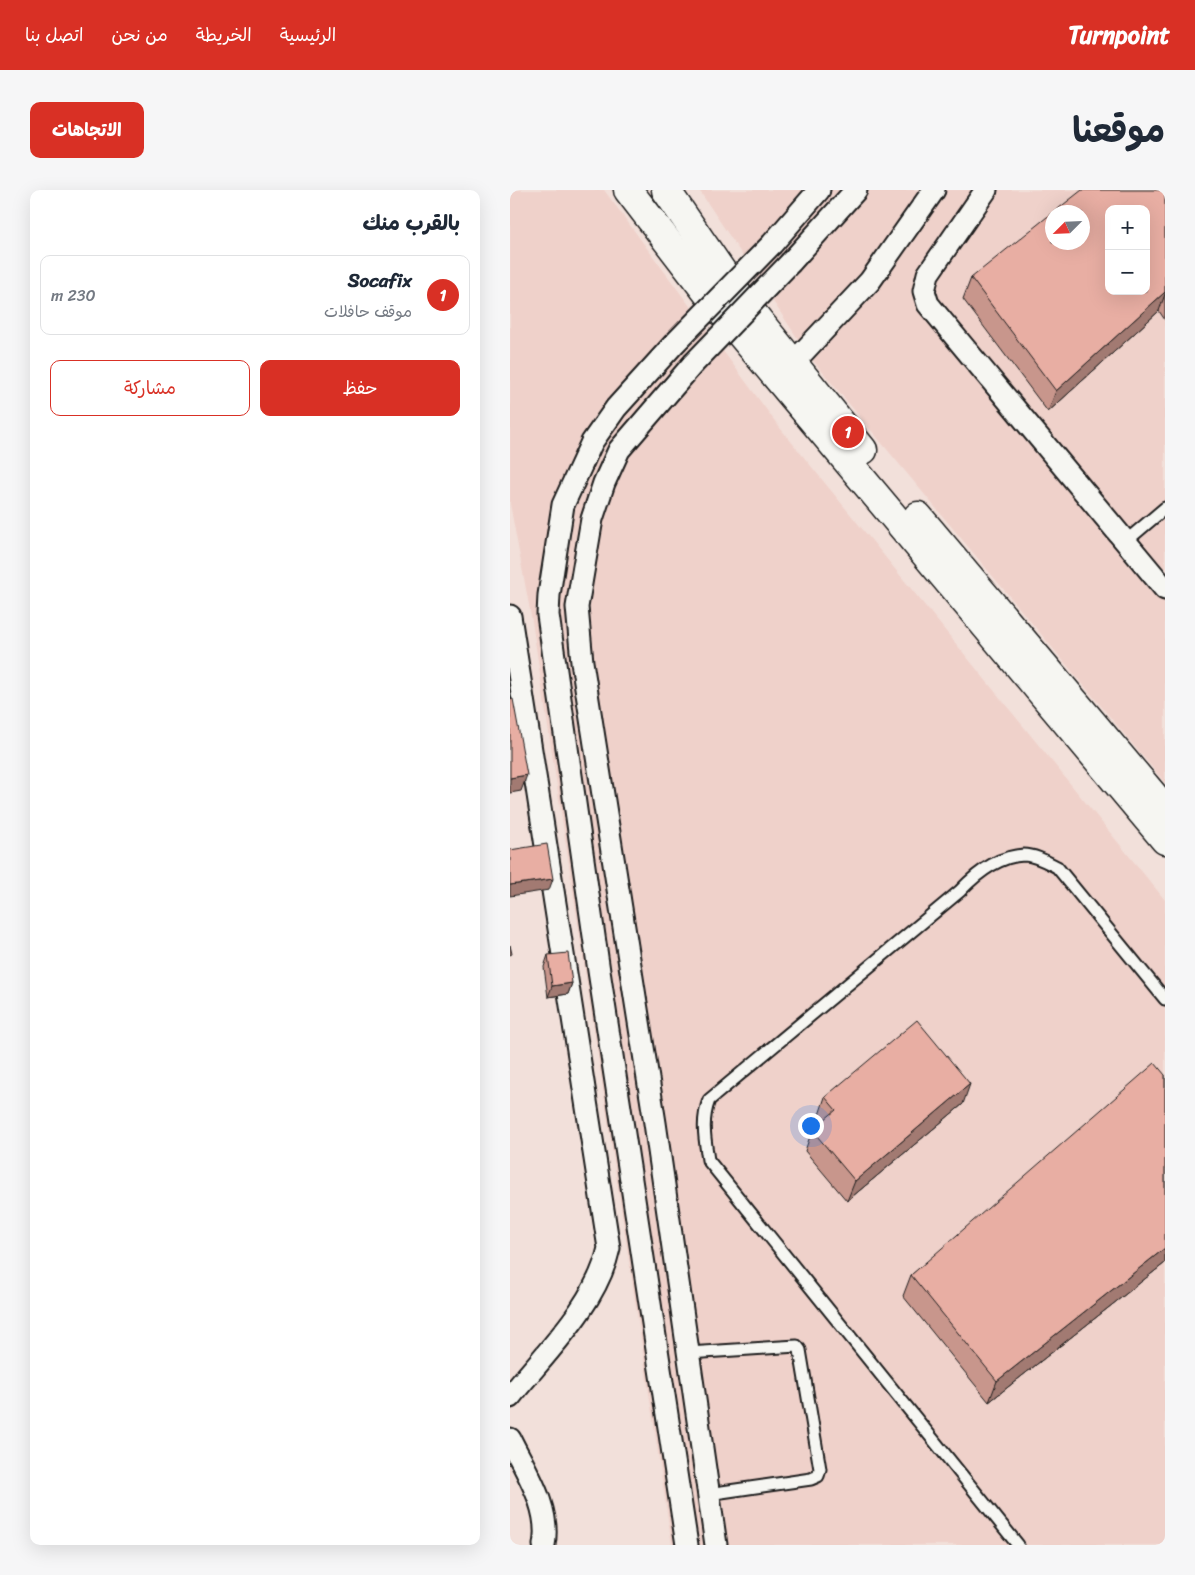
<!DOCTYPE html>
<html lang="ar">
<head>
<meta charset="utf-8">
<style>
	:root { --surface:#fff; --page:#f6f6f7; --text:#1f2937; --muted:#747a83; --line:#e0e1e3; --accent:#d93025 }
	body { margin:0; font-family:Sriracha,"Playpen Sans Arabic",sans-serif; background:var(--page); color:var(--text); direction:rtl }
	.controls { position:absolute; right:15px; top:15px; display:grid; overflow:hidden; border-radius:10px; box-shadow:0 5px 20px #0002 }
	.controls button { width:45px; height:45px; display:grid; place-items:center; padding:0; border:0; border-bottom:1px solid var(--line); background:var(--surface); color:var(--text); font:25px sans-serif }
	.compass { position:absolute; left:535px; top:15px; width:45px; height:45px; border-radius:50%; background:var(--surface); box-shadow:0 5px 20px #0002; rotate:246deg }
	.you { position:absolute; left:300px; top:935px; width:18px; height:18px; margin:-12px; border:4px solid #fff; border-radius:50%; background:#1a73e8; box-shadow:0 0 0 8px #1a73e833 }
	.badge { display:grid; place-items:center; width:32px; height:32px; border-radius:50%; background:var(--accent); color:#fff; font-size:16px; font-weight:700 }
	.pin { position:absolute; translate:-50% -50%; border:2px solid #fff; box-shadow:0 1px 5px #0006 }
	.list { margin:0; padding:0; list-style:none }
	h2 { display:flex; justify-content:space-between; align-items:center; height:65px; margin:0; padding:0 20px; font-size:21px }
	h2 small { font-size:16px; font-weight:400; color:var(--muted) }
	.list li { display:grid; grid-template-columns:32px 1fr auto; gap:15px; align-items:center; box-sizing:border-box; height:80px; margin:0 10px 10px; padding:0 10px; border:1px solid var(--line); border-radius:10px }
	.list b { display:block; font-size:19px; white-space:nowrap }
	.list p { margin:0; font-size:16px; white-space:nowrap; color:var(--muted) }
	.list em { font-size:16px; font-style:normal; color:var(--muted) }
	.actions { display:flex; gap:10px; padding:15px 20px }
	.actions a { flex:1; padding:11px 0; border:1px solid var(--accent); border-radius:10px; text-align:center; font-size:18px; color:var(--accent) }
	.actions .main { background:var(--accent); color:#fff }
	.map { position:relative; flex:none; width:655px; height:1355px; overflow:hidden; direction:ltr; border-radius:10px }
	header { display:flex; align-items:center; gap:30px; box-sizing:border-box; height:70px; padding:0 25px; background:var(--accent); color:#fff }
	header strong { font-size:24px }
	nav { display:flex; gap:28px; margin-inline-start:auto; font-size:18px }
	.intro { display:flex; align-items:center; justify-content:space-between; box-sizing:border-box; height:120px; padding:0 30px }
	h1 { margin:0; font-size:35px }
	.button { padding:12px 22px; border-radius:10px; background:var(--accent); color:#fff; font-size:18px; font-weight:700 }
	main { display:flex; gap:30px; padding:0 30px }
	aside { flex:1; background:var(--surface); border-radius:10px; box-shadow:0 5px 20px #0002 }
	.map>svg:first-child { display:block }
	.built { fill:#efd1ca; fill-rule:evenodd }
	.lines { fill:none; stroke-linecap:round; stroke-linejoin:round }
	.lane-casing { stroke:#1c1c1c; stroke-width:15 }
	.street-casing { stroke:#1c1c1c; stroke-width:25 }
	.secondary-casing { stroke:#1c1c1c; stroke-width:31 }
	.lane { stroke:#f6f6f2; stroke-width:11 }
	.street { stroke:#f6f6f2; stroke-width:21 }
	.secondary { stroke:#f6f6f2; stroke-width:28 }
	.street-bridge-casing { stroke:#1c1c1c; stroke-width:25; stroke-linecap:butt }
	.street-bridge { stroke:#f6f6f2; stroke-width:21 }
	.wall { fill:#c8968c; stroke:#1c1c1c }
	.shaded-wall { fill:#a27a72; stroke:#1c1c1c }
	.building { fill:#e8aea3; stroke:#1c1c1c; fill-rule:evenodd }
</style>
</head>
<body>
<header>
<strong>Turnpoint</strong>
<nav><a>الرئيسية</a><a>الخريطة</a><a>من نحن</a><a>اتصل بنا</a></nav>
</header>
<div class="intro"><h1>موقعنا</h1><a class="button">الاتجاهات</a></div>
<main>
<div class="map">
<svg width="655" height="1355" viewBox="0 0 655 1355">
	<rect width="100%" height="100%" fill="#f2e0da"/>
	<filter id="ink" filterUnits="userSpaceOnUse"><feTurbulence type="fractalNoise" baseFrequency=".02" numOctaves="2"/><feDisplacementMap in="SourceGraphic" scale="10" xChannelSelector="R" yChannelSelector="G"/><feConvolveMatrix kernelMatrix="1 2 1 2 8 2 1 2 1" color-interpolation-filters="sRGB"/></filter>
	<g filter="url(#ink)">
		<!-- built -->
		<g class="built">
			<polygon points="0,0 94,0 270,238 655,710 655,1355 162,1355 22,431 0,314"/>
			<path d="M189 0H655V593L300 167ZM599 19H636V101H599ZM542 22H572V52H542Z"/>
		</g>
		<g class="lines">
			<!-- lane casing -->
			<g class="lane-casing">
				<g id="lane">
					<polyline points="615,352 655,318"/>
					<polyline points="178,1163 287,1156 290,1160 310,1279 308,1286 301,1289 198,1304"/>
					<path d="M508 1355 198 970C195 949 191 931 199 910L450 701C466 684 489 666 514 665 525 665 537 672 547 677L655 809"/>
				</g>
			</g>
			<!-- street casing -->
			<g class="street-casing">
				<g id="street">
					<polyline points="476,0 418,84 414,101 418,114 655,399"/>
					<polyline points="262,54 309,0"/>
					<polyline points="281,72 346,0"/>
					<polyline points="163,155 106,218 82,252 53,315 39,405 38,425 89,781 177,1355"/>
					<polyline points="183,174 109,260 94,293 82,329 67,417 72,472 145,933 206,1355"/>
					<polyline points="282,174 360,91 424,0"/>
					<path d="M0 426 99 1058C87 1114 35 1163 0 1207"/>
					<path d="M0 1249C16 1282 41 1318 34 1355"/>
				</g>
			</g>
			<!-- secondary casing -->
			<g class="secondary-casing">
				<g id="secondary">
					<polyline points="118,0 212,122 655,650"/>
					<polyline points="156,0 228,105 353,260"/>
					<polyline points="408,326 655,619"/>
				</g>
			</g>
			<!-- lane -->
			<use href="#lane" class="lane"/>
			<!-- street -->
			<use href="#street" class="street"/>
			<!-- secondary -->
			<use href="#secondary" class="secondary"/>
			<!-- street-bridge casing -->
			<g class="street-bridge-casing">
				<g id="street-bridge">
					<polyline points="163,155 262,54"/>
					<polyline points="183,174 281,72"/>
				</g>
			</g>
			<!-- street-bridge -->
			<use href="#street-bridge" class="street-bridge"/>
		</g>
		<!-- wall -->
		<g class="wall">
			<polygon points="655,0 655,130 649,121 538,222 453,109 461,88"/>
			<polygon points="38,765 62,793 58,804 38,807 34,777"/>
			<polygon points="655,885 655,1073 479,1212 393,1106 401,1085"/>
			<polygon points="315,907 453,914 337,1011 295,961 302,940 312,933 308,928"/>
		</g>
		<!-- shaded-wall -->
		<g class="shaded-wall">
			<polygon points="655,102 655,104 649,121 538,222 546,201"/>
			<polygon points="17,585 11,601 0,603 0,588"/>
			<polygon points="43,689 39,700 0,706 0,695"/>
			<polygon points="62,793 58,804 38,807 42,796"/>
			<polygon points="460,894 453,914 337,1011 345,991"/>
			<polygon points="655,1058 655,1073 479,1212 487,1191"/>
		</g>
		<!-- building -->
		<g class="building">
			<path d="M572 0H655V102L546 201 461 88 542 23V52H572V22H544ZM599 19H636V101H599Z"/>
			<polygon points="3,509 17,585 0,588 0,510"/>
			<polygon points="37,654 43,689 0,695 0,660"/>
			<polygon points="0,755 2,764 0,765"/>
			<polygon points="58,763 62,793 42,796 38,765"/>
			<polygon points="407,830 460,894 345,991 302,940 326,920 315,907"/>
			<polygon points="645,873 655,885 655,1058 487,1191 401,1085"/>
		</g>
	</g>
</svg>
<div class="controls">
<button>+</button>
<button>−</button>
</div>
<svg class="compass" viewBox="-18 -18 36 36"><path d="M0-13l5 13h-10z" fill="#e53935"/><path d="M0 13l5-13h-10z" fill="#747a83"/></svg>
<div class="you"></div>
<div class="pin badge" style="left:338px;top:242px">1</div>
</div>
<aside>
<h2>بالقرب منك<small></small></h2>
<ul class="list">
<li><span class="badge">1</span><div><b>Socafix</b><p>موقف حافلات</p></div><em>230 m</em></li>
</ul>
<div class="actions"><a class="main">حفظ</a><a>مشاركة</a></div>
</aside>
</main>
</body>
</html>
